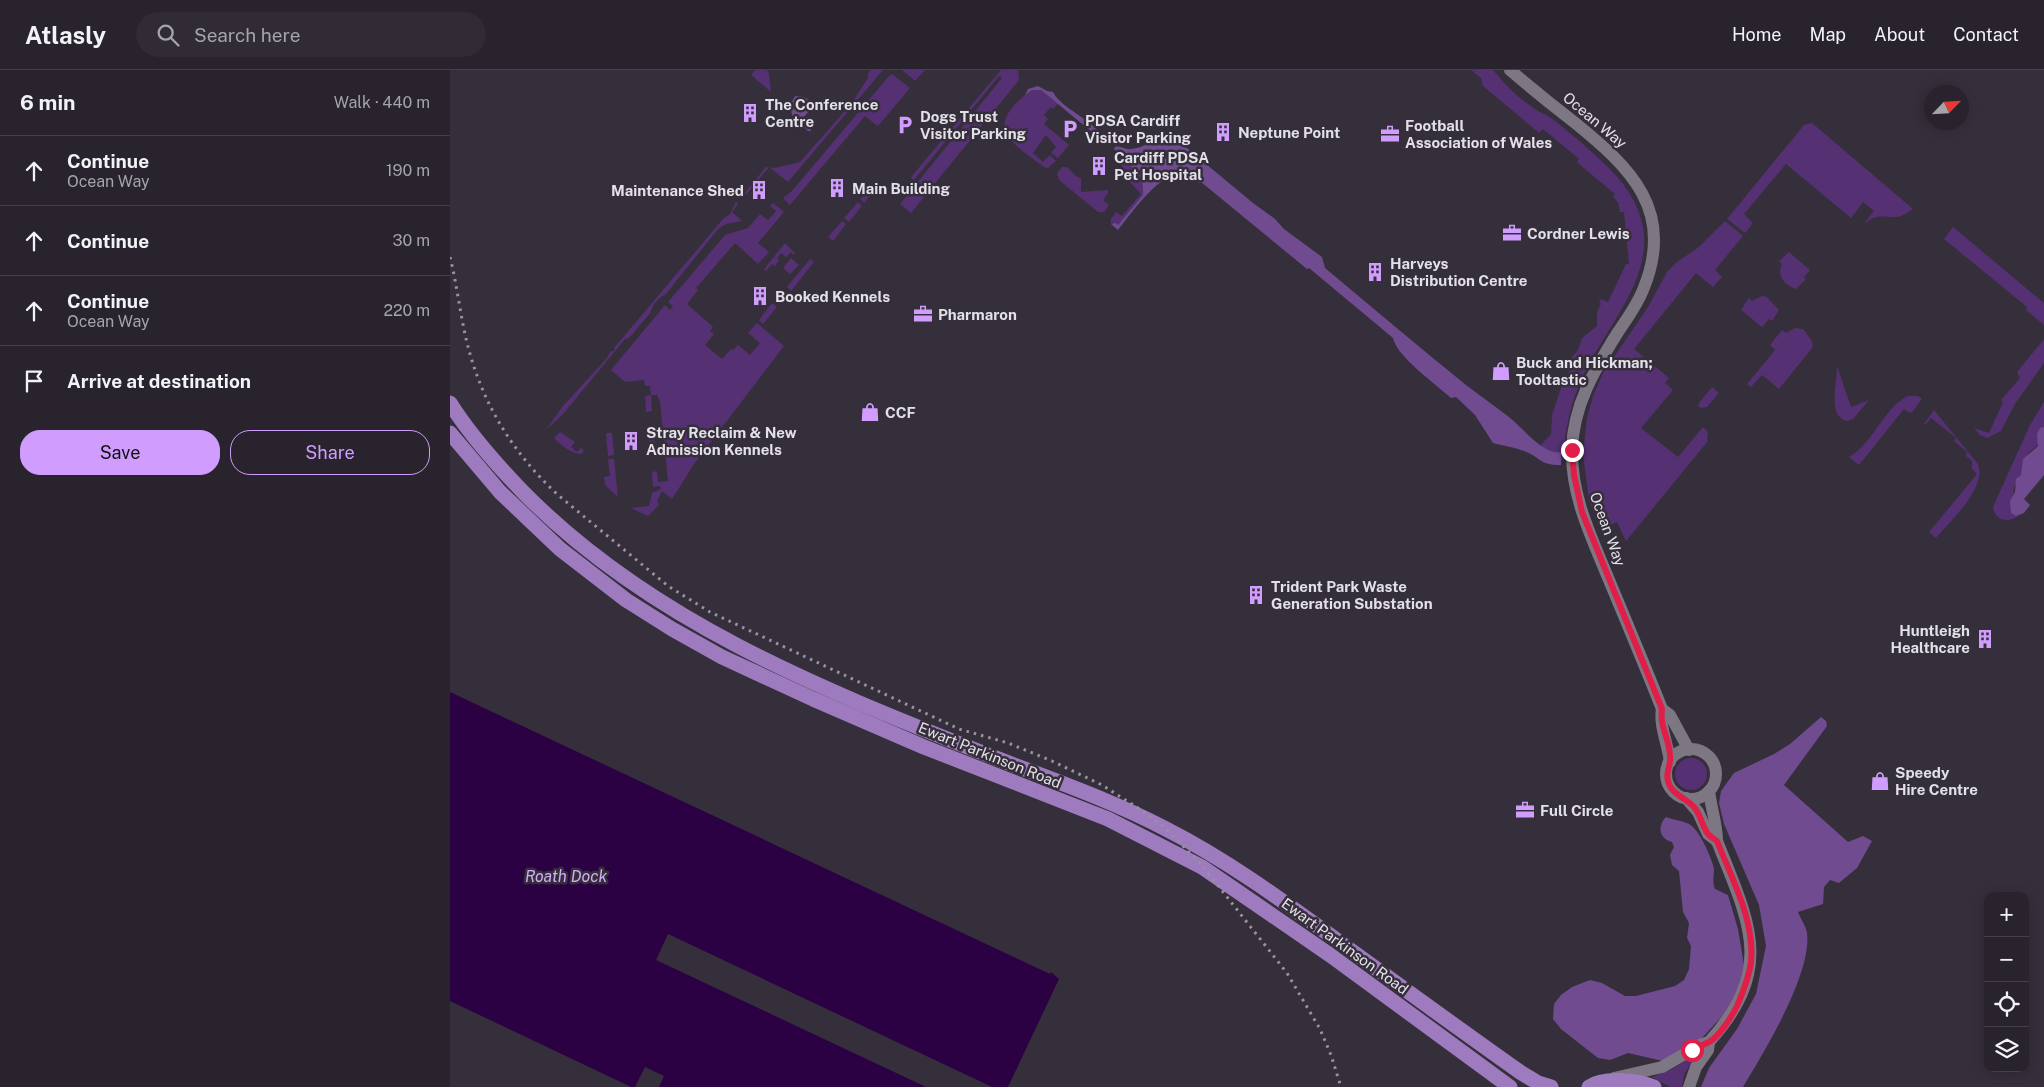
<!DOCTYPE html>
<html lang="en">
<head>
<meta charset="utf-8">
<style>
	:root { --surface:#28232c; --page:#302b34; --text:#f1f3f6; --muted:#a5a4a9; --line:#444048; --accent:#d09dfe }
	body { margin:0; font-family:"Public Sans",sans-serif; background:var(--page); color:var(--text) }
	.controls { position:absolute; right:15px; bottom:15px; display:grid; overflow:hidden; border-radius:10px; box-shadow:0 2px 12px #0003 }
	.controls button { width:45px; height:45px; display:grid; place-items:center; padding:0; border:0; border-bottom:1px solid var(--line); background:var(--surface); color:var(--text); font:25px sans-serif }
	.compass { position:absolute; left:1474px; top:15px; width:45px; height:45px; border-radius:50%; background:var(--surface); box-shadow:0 2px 12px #0003; rotate:65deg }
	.stop { position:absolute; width:15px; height:15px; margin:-11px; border:4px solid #e11d48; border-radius:50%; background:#fff }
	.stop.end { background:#e11d48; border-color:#fff; box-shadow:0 1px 5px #0008 }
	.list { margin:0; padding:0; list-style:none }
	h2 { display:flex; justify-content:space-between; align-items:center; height:65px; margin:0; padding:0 20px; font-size:21px }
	h2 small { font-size:16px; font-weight:400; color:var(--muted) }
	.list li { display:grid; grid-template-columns:32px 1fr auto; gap:15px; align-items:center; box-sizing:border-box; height:70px; padding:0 20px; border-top:1px solid var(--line) }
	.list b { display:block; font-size:19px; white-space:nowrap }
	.list p { margin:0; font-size:16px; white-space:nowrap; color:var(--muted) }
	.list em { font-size:16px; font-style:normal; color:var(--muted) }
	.actions { display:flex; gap:10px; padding:15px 20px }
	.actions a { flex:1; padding:11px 0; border:1px solid var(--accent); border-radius:20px; text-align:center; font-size:18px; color:var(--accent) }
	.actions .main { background:var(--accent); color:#111 }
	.icon { flex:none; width:28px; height:28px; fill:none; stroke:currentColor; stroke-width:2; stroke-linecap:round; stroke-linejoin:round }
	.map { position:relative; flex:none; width:1594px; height:1017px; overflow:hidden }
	header { display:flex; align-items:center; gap:30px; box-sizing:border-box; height:70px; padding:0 25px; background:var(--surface); border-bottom:1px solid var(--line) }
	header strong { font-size:24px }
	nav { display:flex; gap:28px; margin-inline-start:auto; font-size:18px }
	.search { width:350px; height:45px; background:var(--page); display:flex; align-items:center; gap:12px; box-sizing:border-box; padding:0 18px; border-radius:28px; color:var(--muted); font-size:19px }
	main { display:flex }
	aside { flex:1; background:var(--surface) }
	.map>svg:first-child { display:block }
	.green { fill:#553072 }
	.forest { fill:#704b90 }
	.water { fill:#2b0144 }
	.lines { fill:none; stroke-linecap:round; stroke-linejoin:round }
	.minor { stroke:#7d7784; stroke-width:12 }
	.major { stroke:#9e7abe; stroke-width:15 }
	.rail { stroke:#98939d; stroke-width:3; stroke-dasharray:2.5 5; stroke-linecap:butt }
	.route { stroke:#e11d48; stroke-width:6 }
	.labels { text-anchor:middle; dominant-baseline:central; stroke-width:5; stroke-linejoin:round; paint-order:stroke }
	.poi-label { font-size:15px; font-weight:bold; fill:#e4e0e8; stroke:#352f3b; text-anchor:start }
	.street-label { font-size:15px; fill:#e4e0e8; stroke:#352f3b }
	.water-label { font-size:16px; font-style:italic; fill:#d4abfa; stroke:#352f3b }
</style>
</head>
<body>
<header>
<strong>Atlasly</strong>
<div class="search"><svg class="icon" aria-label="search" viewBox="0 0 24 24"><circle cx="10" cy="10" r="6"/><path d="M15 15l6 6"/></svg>Search here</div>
<nav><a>Home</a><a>Map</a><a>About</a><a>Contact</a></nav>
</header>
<main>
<aside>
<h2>6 min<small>Walk · 440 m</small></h2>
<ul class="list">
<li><svg class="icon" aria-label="ahead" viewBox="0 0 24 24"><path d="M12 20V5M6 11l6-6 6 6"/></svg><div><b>Continue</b><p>Ocean Way</p></div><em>190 m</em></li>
<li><svg class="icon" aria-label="ahead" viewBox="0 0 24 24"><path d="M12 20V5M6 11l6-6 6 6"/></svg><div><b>Continue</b></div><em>30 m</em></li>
<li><svg class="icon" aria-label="ahead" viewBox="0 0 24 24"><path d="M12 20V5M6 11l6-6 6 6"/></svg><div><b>Continue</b><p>Ocean Way</p></div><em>220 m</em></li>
<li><svg class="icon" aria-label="arrive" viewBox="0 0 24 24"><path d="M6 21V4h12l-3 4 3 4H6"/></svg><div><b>Arrive at destination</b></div></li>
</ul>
<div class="actions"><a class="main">Save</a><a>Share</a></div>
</aside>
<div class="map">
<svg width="1594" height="1017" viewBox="0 0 1594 1017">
	<rect width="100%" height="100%" fill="#352f3b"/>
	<!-- green -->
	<g class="green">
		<polygon points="305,0 317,0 319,4 321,22 301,5"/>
		<polygon points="421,0 433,0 338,112 319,97 294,127 293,125 316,97 325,98 350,92 401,34 418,8 418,4"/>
		<polygon points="452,0 475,0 465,11"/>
		<polygon points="551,0 568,0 569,10 461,143 450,134 552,8 549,6 464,110 461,107"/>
		<path d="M1021 0H1043C1054 13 1064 24 1078 34 1085 40 1093 43 1101 48 1110 54 1118 62 1127 69 1143 83 1160 97 1173 114 1228 186 1162 244 1133 306 1120 334 1115 360 1113 390H1096L1086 380 1101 364 1102 345 1111 318 1122 295 1118 292 1128 280 1132 268 1147 256V242L1151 234 1149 232 1151 229 1158 232 1176 194H1179L1174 142H1170L1168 132 1163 127 1165 124 1129 94 1127 92 1129 89 1093 59 1089 63 1033 16 1031 8Z"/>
		<polygon points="442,4 460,18 428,56 415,46 340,135 333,128 342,121 439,6"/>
		<path d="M582 20H591L608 34 603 39 601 37 594 45 598 49 594 54 619 75 608 88 601 83 606 77 596 65 583 83 593 92 600 85 606 91 598 98 594 97C585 90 563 75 558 67 546 49 568 29 582 20Z"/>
		<path d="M1362 53 1463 139C1458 142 1453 146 1448 147 1435 148 1426 143 1416 153L1415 152 1424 141 1413 132 1401 148 1336 94 1294 144 1303 153 1295 163 1277 149 1354 55Z"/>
		<path d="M676 91C688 103 693 107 694 125L668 155 663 153 661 154V149L666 142 672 146 691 124 678 110 681 107 675 102 672 105V92Z"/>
		<polygon points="612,97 617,97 627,107 631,108 631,122 658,120 658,123 653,130 659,135 654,142 648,142 609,110 607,103"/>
		<polygon points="423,114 427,118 414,133 410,129"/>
		<path d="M286 132 288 134 282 142 292 151 276 154 268 159 215 225C209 227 202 235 201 242L179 268 175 269 113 344 96 360 113 336 157 288 160 282 165 280 164 278 273 149 280 144Z"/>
		<polygon points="408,132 412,136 399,152 394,148"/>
		<polygon points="323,133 334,142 308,173 319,182 308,194 285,173 246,218 248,220 237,234 263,257 260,261 264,264 255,275 272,289 281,279 283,280 288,275 300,285 310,273 298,263 307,253 334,276 244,394 222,429 212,421 207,431 209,435 198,446 181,438 199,436 202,423 211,419 210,416 203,417 202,402 207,401 208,412 218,411 210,332 207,325 201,325 202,341 196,342 195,326 201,325 200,316 195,316 194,310 175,312 161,300 215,235 220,240 223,236 218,232 275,165 298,158 310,144 318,150 326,141 320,136"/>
		<polygon points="392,151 396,154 383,171 378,167"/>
		<polygon points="1275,151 1293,166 1265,200 1272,207 1263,217 1246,203 1184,279 1219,308 1215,313 1223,320 1191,358 1228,387 1253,357 1258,362 1257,368 1258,371 1176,471 1167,452 1151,459 1139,430 1133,385 1137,348 1143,326 1153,303 1198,237 1217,202 1227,192 1249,177"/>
		<polygon points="1503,157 1594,233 1594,255 1576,240 1577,237 1494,169"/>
		<polygon points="335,173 345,183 344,185 341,182 336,187 331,183 327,188 329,190 325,196 322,194 316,201 314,199"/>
		<path d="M1339 182 1360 200 1354 207 1356 209 1346 219C1335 216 1326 206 1332 194L1329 191Z"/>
		<polygon points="341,188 349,195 340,204 333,198"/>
		<polygon points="360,189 364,192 341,221 337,217"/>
		<polygon points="1312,226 1317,227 1329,240 1322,251 1319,249 1312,257 1291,240 1299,228 1302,231"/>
		<polygon points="322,233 327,237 313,254 309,250"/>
		<polygon points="1345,258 1353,259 1362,271 1363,277 1329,319 1312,305 1301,317 1297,314 1325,280 1320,275 1332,260 1336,263"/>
		<polygon points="1594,269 1594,293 1565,334 1551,361 1537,368 1530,365 1524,358 1539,363 1553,332 1551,330 1570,308 1567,302"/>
		<path d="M1387 296 1401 337 1419 330 1403 349 1398 351C1377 349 1387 312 1387 296Z"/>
		<polygon points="1262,317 1269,323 1257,337 1251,338 1248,336 1249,333"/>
		<path d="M1458 326H1468L1472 329 1462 342 1460 343 1454 339 1409 395 1399 387C1423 374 1434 337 1458 326Z"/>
		<path d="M1594 332V357L1590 359 1588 375 1578 383 1571 405 1564 417 1563 428 1566 446 1570 445C1559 453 1545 452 1543 437L1580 355Z"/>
		<path d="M1484 340 1528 394C1537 418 1500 451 1486 468L1479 462 1527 404 1522 399V391L1516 386 1517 382 1504 371 1506 368 1481 348 1475 355 1474 354Z"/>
		<polygon points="198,360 204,360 205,381 200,382"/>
		<path d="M110 362 125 372 121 377 127 382 131 378 134 381 131 384C121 384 110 374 104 368Z"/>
		<polygon points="156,363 162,363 164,385 158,386"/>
		<polygon points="158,389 164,389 168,427 155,415 154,407 160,406"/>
		<circle cx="1241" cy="704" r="16"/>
		<polygon points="1247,983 1234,1005 1232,1017 1220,1017 1202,1007 1224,998"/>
	</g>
	<!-- forest -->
	<g class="forest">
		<path d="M588 16 597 21 603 22C611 38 645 52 650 64L648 67 591 20H582L575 25 578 19Z"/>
		<polygon points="345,26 354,27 365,34 353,48 361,57 361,61 358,61 342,45 340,35"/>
		<path d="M710 63 726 69 803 133 825 149 834 159 872 187 875 198C922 237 969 277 1016 315 1030 326 1045 336 1059 347 1072 357 1094 386 1111 382V395C1088 395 1091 387 1074 381 1064 377 1054 376 1043 373L1025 345 1006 327 1001 328C986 314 947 287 943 268L859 198 857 199 751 112 750 113C741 110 733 105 724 106 706 108 679 146 668 160L661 154 665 153 668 155 693 125C694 108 688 103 676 91L672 92 671 86 664 79 665 77C671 75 674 80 681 79 698 77 698 71 710 63Z"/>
		<polygon points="1594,357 1594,405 1574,429 1580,435 1574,443 1566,446 1561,443 1560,431 1565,422 1566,409 1571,405 1573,389 1588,376 1587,364 1590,358"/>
		<path d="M1371 647 1376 651 1377 656 1334 715 1398 772 1413 766 1422 771 1407 798 1389 813 1380 810 1374 817 1373 834 1348 842C1350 848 1356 856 1357 863 1362 904 1314 982 1293 1017H1251L1259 998 1287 959 1306 924 1316 876 1309 835 1274 754 1269 733 1271 721 1284 703 1324 684 1340 674Z"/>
		<path d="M1216 747C1223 750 1231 750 1239 754 1249 759 1262 788 1264 799 1264 807 1262 811 1265 819L1278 825 1288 859 1294 895 1289 919 1275 943 1253 967 1225 985 1213 991 1178 983 1160 990 1148 988 1111 959 1103 949 1104 934 1111 925 1122 917 1140 910 1152 913 1175 926H1186L1225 916 1234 910 1239 899 1241 876 1237 868 1239 853 1233 842 1229 801 1222 795 1220 785 1224 777 1222 772C1209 769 1207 756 1216 747Z"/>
	</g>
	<!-- water -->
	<polygon class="water" points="0,622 600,904 601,902 609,909 558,1017 542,1017 218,864 206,890 476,1017 209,1017 214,1006 195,997 185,1017 181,1017 0,931"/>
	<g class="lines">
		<!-- minor -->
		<g class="minor">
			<path d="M1060 0C1081 18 1102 35 1124 52 1181 98 1226 141 1193 220 1187 235 1177 249 1168 262 1145 299 1123 335 1122 380 1121 427 1142 468 1159 510 1177 553 1195 596 1212 639L1220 645 1239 680"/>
			<path d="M1212 639C1209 656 1218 674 1220 692"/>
			<circle cx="1241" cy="704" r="25"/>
			<path d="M1259 721C1261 738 1267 754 1267 771 1299 852 1326 898 1259 972"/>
			<polyline points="1236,728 1248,742 1258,764 1267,771"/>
			<polyline points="1164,1008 1212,997 1252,974 1259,972"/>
			<polyline points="1239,1017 1246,997 1258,980 1259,972"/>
		</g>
		<!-- major -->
		<g class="major">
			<path d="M0 333C20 365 46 394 73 422 199 550 368 618 533 683 594 707 657 728 716 759 777 790 833 831 888 871 949 915 1009 959 1070 1002L1088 1013 1101 1017"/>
			<polyline points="0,363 50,422 110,479 176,530 222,559 272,587 363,629 474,677 658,749 752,797 880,885 1060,1017"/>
			<path d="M1139 1017C1153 1007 1189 1010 1204 1017"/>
		</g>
		<!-- rail -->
		<path class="rail" d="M0 187C8 219 11 253 20 284 36 340 66 386 108 425L218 516 260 542 509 659 558 673 602 691 652 715 688 738 715 758 751 794 837 903 870 959 881 985 891 1017"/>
	</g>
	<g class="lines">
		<!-- route -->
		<path class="route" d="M1122 380 1124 405 1132 442 1212 639C1209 658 1222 673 1220 691 1219 700 1215 705 1219 714 1223 725 1236 728 1244 737 1251 745 1252 756 1258 764 1260 767 1265 769 1267 771 1282 809 1305 851 1301 892 1299 907 1293 922 1287 936 1282 946 1269 967 1259 972 1253 975 1248 977 1242 980"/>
	</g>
	<!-- icons -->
	<defs>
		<g id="building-bare" transform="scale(1.5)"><path d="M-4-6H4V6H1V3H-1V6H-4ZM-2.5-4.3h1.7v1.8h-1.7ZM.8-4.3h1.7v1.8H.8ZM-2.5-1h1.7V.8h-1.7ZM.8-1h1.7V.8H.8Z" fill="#d09dfe" stroke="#352f3b" stroke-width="2.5" paint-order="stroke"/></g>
		<g id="parking-bare" transform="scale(1.5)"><path d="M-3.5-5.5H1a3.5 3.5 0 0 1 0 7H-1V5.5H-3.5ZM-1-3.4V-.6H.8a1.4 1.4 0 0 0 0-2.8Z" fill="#d09dfe" stroke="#352f3b" stroke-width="2.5" paint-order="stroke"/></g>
		<g id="office-bare" transform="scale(1.5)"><path d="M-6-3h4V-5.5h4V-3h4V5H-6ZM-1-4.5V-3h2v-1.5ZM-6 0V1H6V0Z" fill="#d09dfe" stroke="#352f3b" stroke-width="2.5" paint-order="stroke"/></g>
		<g id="shop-bare" transform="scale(1.5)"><path d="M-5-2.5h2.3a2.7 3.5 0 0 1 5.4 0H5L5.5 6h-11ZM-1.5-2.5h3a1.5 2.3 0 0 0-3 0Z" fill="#d09dfe" stroke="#352f3b" stroke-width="2.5" paint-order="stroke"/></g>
	</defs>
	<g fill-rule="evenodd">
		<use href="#building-bare" x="300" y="43"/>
		<use href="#parking-bare" x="455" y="55"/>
		<use href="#parking-bare" x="620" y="59"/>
		<use href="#building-bare" x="773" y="62"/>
		<use href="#office-bare" x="940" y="64"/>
		<use href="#building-bare" x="649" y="96"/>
		<use href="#building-bare" x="387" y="118"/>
		<use href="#building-bare" x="309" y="120"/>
		<use href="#office-bare" x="1062" y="163"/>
		<use href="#building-bare" x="925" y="202"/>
		<use href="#building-bare" x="310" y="226"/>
		<use href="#office-bare" x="473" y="244"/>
		<use href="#shop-bare" x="1051" y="301"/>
		<use href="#shop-bare" x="420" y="342"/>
		<use href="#building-bare" x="181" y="371"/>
		<use href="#building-bare" x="806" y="525"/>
		<use href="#building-bare" x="1535" y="569"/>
		<use href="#shop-bare" x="1430" y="711"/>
		<use href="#office-bare" x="1075" y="740"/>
	</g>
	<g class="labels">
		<!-- poi labels -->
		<g class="poi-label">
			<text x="315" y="34">The Conference<tspan x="315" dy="17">Centre</tspan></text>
			<text x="470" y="46">Dogs Trust<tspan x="470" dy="17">Visitor Parking</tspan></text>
			<text x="635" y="50">PDSA Cardiff<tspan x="635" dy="17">Visitor Parking</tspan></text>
			<text x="955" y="55">Football<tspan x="955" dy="17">Association of Wales</tspan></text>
			<text x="788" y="62">Neptune Point</text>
			<text x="664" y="87">Cardiff PDSA<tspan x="664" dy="17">Pet Hospital</tspan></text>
			<text x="402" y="118">Main Building</text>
			<text x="294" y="120" text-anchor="end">Maintenance Shed</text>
			<text x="1077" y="163">Cordner Lewis</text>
			<text x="940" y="193">Harveys<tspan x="940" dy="17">Distribution Centre</tspan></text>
			<text x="325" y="226">Booked Kennels</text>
			<text x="488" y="244">Pharmaron</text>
			<text x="1066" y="292">Buck and Hickman;<tspan x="1066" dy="17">Tooltastic</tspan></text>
			<text x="435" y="342">CCF</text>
			<text x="196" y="362">Stray Reclaim &amp; New<tspan x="196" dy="17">Admission Kennels</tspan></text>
			<text x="821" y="516">Trident Park Waste<tspan x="821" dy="17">Generation Substation</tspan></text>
			<text x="1520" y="560" text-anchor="end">Huntleigh<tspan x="1520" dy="17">Healthcare</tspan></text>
			<text x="1445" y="702">Speedy<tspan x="1445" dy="17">Hire Centre</tspan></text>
			<text x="1090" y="740">Full Circle</text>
		</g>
		<!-- street labels -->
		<g class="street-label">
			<text transform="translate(1145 50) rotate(40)">Ocean Way</text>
			<text transform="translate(1158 459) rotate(70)">Ocean Way</text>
			<text transform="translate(540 685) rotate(22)">Ewart Parkinson Road</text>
			<text transform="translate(895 876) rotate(36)">Ewart Parkinson Road</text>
		</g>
		<!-- water labels -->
		<g class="water-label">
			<text x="116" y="806">Roath Dock</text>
		</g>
	</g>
</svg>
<div class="controls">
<button>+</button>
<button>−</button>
<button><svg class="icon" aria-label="locate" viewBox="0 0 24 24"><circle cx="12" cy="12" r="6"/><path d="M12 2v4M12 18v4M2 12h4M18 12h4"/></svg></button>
<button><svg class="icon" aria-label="layers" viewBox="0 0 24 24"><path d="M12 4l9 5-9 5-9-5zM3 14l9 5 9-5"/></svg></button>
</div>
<svg class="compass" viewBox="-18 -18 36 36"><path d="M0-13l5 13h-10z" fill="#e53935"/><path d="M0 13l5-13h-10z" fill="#a5a4a9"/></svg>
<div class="stop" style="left:1242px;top:980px"></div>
<div class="stop end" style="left:1122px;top:380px"></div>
</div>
</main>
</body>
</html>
